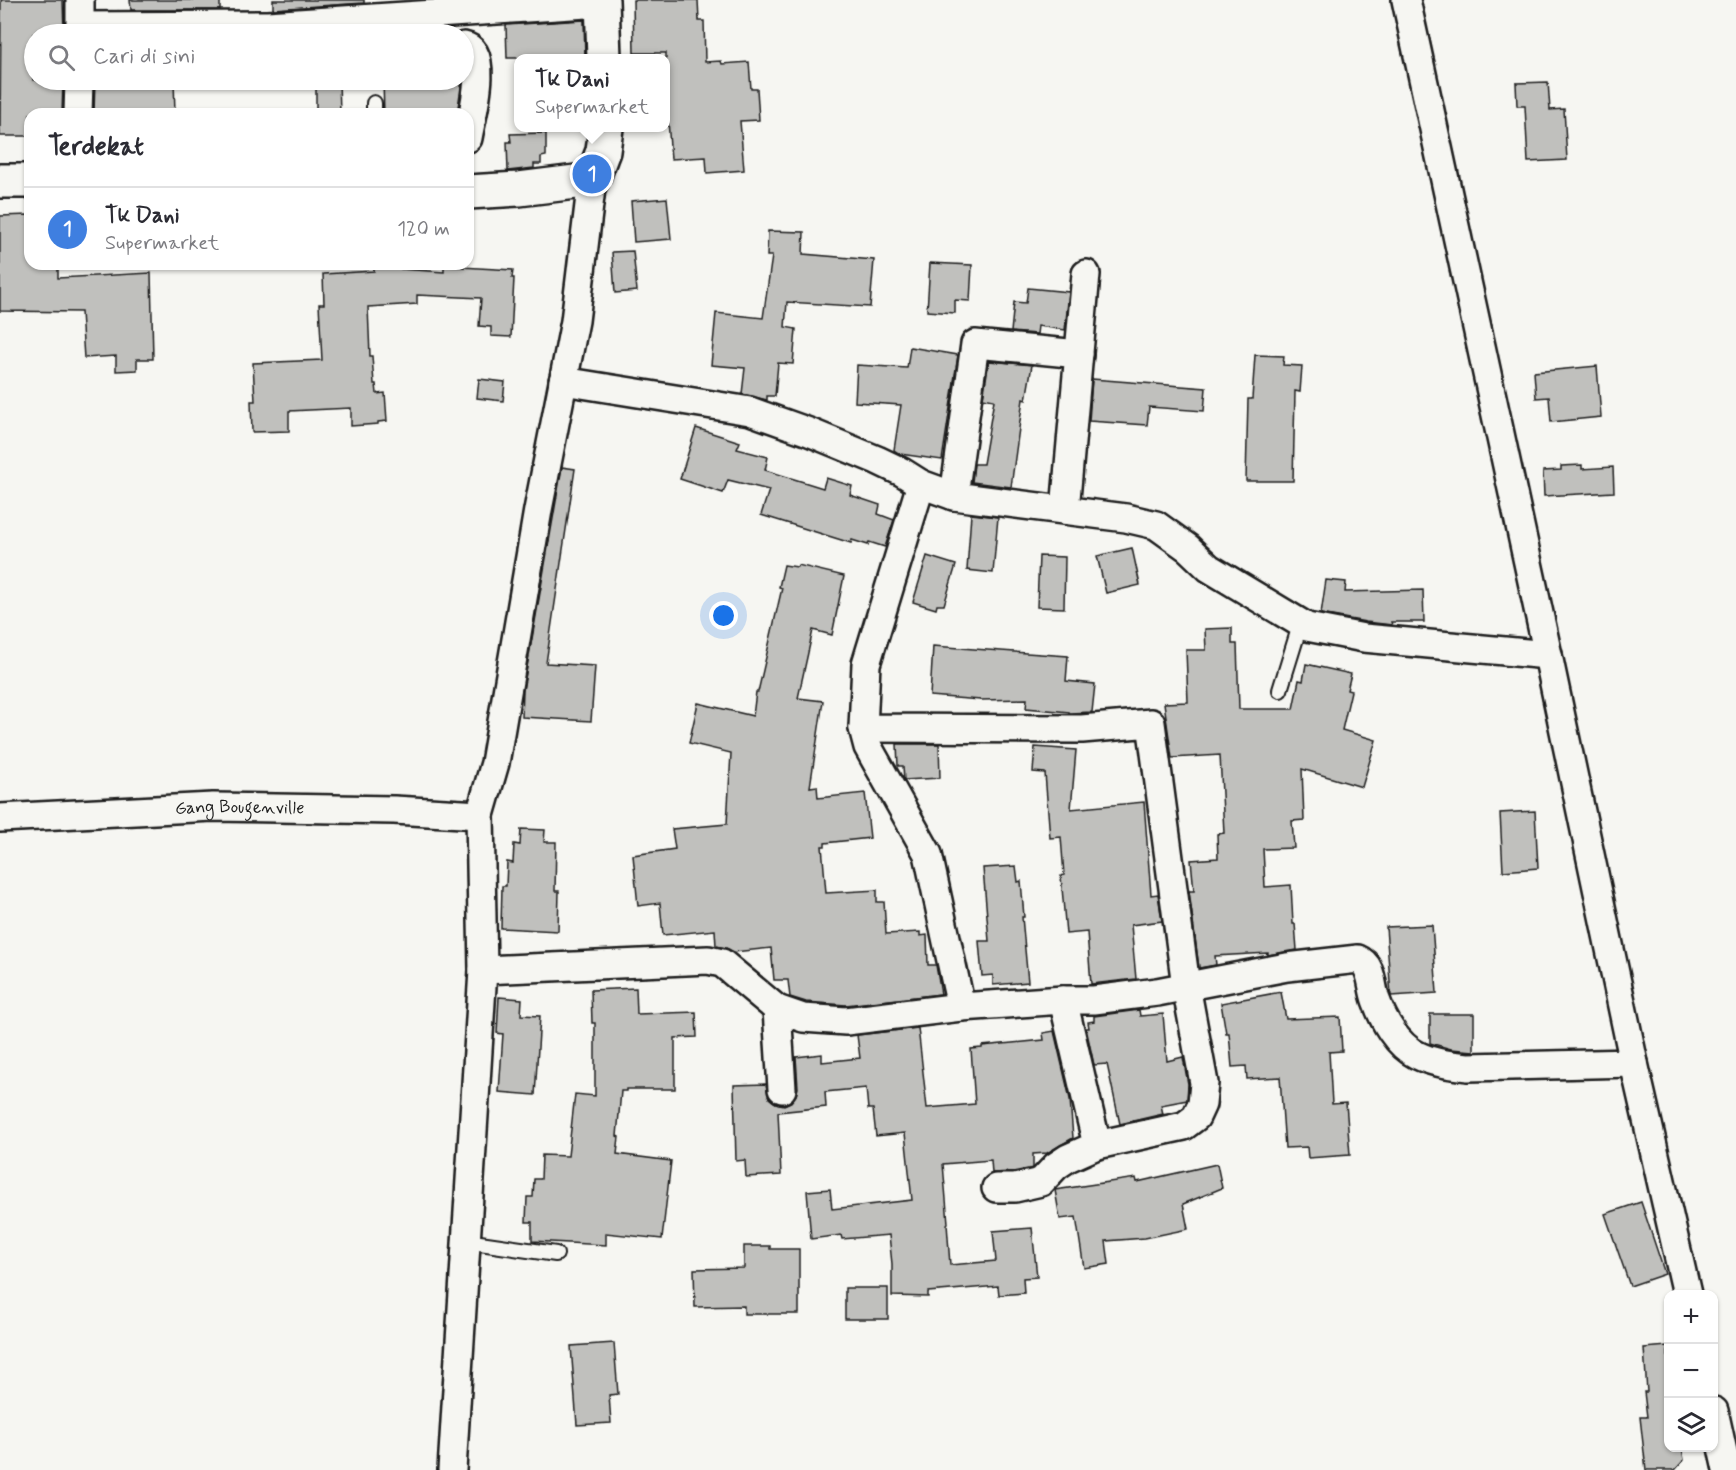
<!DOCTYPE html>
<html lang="id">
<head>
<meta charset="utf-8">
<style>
	:root { --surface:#fff; --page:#f7f7f7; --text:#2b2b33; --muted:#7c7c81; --line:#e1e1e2; --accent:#d1495b }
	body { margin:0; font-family:Mynerve,sans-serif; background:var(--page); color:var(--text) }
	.controls { position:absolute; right:18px; bottom:18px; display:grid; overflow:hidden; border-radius:12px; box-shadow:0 2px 4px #0004 }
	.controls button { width:54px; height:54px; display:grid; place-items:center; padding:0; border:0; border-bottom:2px solid var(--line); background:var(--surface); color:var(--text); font:30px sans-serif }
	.you { position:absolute; left:724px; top:616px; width:21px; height:21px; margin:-15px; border:4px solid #fff; border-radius:50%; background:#1a73e8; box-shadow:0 0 0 9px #1a73e833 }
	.badge { display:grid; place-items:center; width:39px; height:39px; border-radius:50%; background:var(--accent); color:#fff; font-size:20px; font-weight:700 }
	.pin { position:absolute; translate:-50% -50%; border:3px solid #fff; box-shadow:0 2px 6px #0006 }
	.popup { position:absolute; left:514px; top:54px; width:156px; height:78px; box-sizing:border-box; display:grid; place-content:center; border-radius:12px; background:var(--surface); filter:drop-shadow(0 2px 4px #0005); font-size:20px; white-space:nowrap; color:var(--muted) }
	.popup b { font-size:22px; color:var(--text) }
	.popup::after { content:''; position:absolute; left:50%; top:100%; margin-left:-12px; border:12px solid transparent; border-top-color:var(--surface) }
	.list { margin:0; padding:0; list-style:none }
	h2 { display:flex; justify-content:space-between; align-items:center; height:78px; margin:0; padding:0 24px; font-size:26px }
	h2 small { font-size:20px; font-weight:400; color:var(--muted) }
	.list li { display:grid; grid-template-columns:39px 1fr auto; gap:18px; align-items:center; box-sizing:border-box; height:84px; padding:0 24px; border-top:2px solid var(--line) }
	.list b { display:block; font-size:22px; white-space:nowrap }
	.list p { margin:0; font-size:20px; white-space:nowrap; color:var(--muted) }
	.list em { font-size:20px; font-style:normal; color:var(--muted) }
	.icon { flex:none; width:33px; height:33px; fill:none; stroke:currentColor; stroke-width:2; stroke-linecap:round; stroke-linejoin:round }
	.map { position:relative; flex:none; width:1736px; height:1470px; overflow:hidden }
	.search { position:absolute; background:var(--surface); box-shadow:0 2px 4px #0004; left:24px; top:24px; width:450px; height:66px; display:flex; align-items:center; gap:15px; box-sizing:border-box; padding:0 21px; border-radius:33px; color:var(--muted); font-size:22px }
	.panel { position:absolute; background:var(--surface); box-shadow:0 2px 4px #0004; left:24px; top:108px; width:450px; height:162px; border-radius:18px }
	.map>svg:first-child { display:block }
	.building { fill:#c0c0bd; stroke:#1c1c1c; stroke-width:1.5 }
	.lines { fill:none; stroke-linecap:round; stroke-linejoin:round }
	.service-casing { stroke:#1c1c1c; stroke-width:18 }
	.minor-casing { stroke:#1c1c1c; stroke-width:32 }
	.tertiary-casing { stroke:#1c1c1c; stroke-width:38 }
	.service { stroke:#f6f6f2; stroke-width:14 }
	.minor { stroke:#f6f6f2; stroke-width:27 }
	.tertiary { stroke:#f6f6f2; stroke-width:33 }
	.labels { text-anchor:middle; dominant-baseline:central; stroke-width:4.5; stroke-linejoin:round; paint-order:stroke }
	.street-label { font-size:18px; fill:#1c1c1c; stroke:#f6f6f2 }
</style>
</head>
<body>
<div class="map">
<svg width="1736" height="1470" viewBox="0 0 1736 1470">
	<rect width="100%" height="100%" fill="#f6f6f2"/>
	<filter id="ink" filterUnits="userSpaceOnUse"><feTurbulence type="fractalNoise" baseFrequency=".0167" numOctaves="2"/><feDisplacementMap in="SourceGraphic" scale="12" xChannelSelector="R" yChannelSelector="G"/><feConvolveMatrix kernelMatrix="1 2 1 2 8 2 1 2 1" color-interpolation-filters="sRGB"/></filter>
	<g filter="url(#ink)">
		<!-- building -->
		<g class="building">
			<polygon points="1,0 63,0 64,34 33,34 33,80 63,80 62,114 30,114 30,136 0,136"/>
			<polygon points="130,0 220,0 220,10 131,10"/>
			<polygon points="273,0 364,0 364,3 273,9"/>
			<polygon points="633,0 698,0 699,21 704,21 705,62 721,61 722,64 749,62 751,89 757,89 759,120 740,121 744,170 707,173 706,157 671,159 667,108 666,109 666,53 634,53"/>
			<polygon points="584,20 585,58 507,58 506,25"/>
			<polygon points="95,80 174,80 175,114 141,114 141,112 94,113"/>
			<polygon points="316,80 339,80 340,114 316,114"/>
			<polygon points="383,80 462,80 457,114 384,114"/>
			<polygon points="1548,82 1550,110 1564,109 1567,160 1528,162 1525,106 1517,106 1516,83"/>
			<polygon points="546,133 546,156 541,157 541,164 534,164 534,168 508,171 507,142 511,142 510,134"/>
			<polygon points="667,198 671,239 634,242 631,201"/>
			<polygon points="29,215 30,264 58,264 58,278 151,273 153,359 137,359 137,370 116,371 116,356 84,358 81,312 0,311 0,216"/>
			<polygon points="768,231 804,232 803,254 874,260 870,307 787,302 785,327 796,329 793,364 778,363 775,396 767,396 767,400 742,394 745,368 711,365 716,313 763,318 772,256 767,256"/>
			<polygon points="633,251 637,291 615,293 612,252"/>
			<polygon points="930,263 972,265 970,301 955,300 955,313 927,311"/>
			<polygon points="374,264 400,264 401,269 444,272 444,266 513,270 512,278 514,278 511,337 491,336 491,327 479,326 481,298 417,295 417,304 368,307 370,356 372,356 374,384 376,384 377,394 385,393 387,421 378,422 378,424 351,426 351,408 289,411 289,431 252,432 251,401 255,401 253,363 322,360 319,304 324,304 323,274 374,271"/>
			<polygon points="1028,288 1069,292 1065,330 1038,326 1037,334 1011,332 1014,302 1026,303"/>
			<polygon points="910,347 958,355 942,460 900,454 894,450 901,405 855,402 857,365 907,368"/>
			<polygon points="1255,355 1284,356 1283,365 1302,366 1300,392 1295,391 1293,481 1246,481 1248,399 1252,399"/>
			<polygon points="989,361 1032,365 1026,400 1023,399 1011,487 972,482 974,464 983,464 994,400 983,398"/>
			<polygon points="1597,366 1601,417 1551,422 1549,397 1536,398 1534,372"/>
			<polygon points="479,379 505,382 503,401 477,398"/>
			<polygon points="1092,379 1206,388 1204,411 1149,407 1147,425 1089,421"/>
			<polygon points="696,428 740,442 737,449 768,457 765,470 823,488 826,478 852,486 850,495 880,505 878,514 894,520 885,547 869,542 868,545 852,540 851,543 761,515 769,490 728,480 723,493 680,479"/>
			<polygon points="1582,465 1582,469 1613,467 1614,492 1544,496 1543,471 1561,470 1561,466"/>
			<polygon points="562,467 575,469 546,663 595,666 591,721 522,717 523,690"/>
			<polygon points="971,514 998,517 993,573 967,570"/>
			<polygon points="1132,548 1140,585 1106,593 1097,556"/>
			<polygon points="927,556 956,565 944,605 937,605 936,609 913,602"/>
			<polygon points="1039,556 1065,557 1064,608 1037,607"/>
			<polygon points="784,565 797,567 798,565 844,576 832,635 813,630 798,698 823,701 810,787 817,786 818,798 865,793 870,838 825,843 825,846 822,846 826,893 877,890 877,902 884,902 886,934 920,932 920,936 927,935 928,965 936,965 941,994 846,1005 806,1002 790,997 788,980 774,980 771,948 734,952 726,948 716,946 715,930 663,935 660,903 638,906 633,855 675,849 672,829 727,824 731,753 689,743 698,703 753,716 756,692 758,692 782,588 779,587"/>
			<polygon points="1326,580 1346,582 1345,592 1423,590 1424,622 1391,622 1392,625 1366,622 1321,614"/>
			<polygon points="1232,628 1232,644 1237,644 1239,709 1293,709 1299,680 1303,681 1306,664 1351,674 1347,690 1351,691 1342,730 1376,740 1362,787 1302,769 1304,820 1292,821 1294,848 1263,849 1265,887 1291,885 1293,924 1295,924 1297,950 1268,955 1268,953 1215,956 1216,965 1199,968 1189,891 1194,891 1191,860 1218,858 1217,834 1224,833 1220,755 1172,758 1164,703 1188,702 1186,650 1206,650 1205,629"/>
			<polygon points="933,646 1068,656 1066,681 1095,684 1092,712 1069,713 1069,712 1026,708 1027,699 981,700 930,696"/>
			<polygon points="897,744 939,744 940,778 904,780 903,766 898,766"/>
			<polygon points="1035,747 1076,750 1071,809 1144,802 1151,895 1158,894 1162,921 1131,925 1136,979 1091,984 1087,932 1066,934 1061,876 1064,875 1061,837 1050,838 1045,773 1033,772"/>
			<polygon points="1535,811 1538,868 1503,871 1500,813"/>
			<polygon points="521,829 545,830 544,842 556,842 555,891 559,891 558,931 501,928 502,886 506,886 507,862 513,863 514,844 520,845"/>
			<polygon points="1016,866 1018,882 1021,881 1024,917 1022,917 1028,982 993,985 993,975 982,976 979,941 989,941 983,868"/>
			<polygon points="1432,925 1437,993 1391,996 1386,927"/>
			<polygon points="636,988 637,1014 696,1012 697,1037 675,1038 675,1089 626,1089 626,1091 621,1091 617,1136 619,1137 617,1154 671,1161 662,1239 606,1233 606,1245 532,1241 532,1222 526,1222 527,1197 533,1197 534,1179 541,1179 542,1155 568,1156 575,1094 595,1096 595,1023 592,1023 591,990"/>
			<polygon points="1281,992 1286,1019 1340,1017 1342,1051 1329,1052 1332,1104 1346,1103 1350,1155 1308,1158 1307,1147 1285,1148 1280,1077 1247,1079 1246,1066 1232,1067 1229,1033 1226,1033 1221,1003"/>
			<polygon points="499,997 522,999 521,1015 540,1016 535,1095 499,1092 503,1034 497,1033"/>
			<polygon points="1139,1010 1140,1016 1163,1014 1167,1061 1183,1057 1188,1084 1187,1100 1161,1105 1163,1114 1120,1124 1107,1064 1094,1065 1086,1028 1089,1028 1088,1022 1094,1021 1094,1016"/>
			<polygon points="1430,1014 1474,1014 1474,1051 1451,1049 1430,1043"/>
			<polygon points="918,1028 927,1108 975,1104 971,1049 982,1048 982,1046 1044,1040 1043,1033 1054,1031 1070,1099 1073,1138 1047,1153 1033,1154 1033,1168 1013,1172 992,1173 991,1160 943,1164 948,1223 947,1224 950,1265 996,1261 993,1231 1032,1228 1037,1277 1023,1278 1024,1293 999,1295 998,1286 928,1292 928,1297 892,1296 892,1264 889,1235 842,1239 841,1235 811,1239 807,1191 830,1189 832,1209 912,1200 905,1133 876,1136 873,1109 868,1109 866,1088 825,1092 826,1107 778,1112 781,1175 746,1177 745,1160 736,1161 734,1085 766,1084 769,1098 776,1103 784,1105 791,1102 796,1095 798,1088 796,1057 822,1054 822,1062 860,1058 857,1035"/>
			<polygon points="1217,1164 1222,1188 1183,1204 1188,1229 1145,1238 1106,1241 1109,1264 1084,1268 1076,1217 1060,1219 1055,1190 1136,1178 1137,1182"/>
			<polygon points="1641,1202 1665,1274 1630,1286 1605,1214"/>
			<polygon points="744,1246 770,1246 770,1249 799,1249 799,1314 744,1314 744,1306 695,1307 694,1269 744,1268"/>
			<rect x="845" y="1288" width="43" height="31"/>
			<polygon points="614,1343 618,1394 609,1395 611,1423 577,1425 571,1346"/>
			<polygon points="1668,1346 1668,1448 1682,1448 1684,1460 1675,1470 1646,1470 1640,1417 1647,1417 1644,1392 1647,1392 1644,1348"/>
		</g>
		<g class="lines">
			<!-- service casing -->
			<g class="service-casing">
				<g id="service">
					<polyline points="374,103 374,114"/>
					<polyline points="1280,690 1301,622"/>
					<polyline points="466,1241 556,1254"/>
				</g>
			</g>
			<!-- minor casing -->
			<g class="minor-casing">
				<g id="minor">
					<polyline points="80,0 80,34"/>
					<polyline points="1406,0 1548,655 1634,1063 1687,1294"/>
					<polyline points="81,26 268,25 602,3"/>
					<path d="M464 46C491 51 471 119 468 138"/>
					<polyline points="78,114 79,80"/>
					<polyline points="563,381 750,411 809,432 877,460 902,472 921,484 866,664 863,728 1082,729 1151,723 1186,986 1204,1083 1202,1104 1196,1117 1184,1126 1097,1145"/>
					<polyline points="921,484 954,496 1126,518 1156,525 1188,548 1209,568 1307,627 1364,638 1548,655"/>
					<polyline points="954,496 975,344 1079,354"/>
					<polyline points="1065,510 1086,274"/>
					<path d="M863 728 868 747 928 854 961 1007 1063 1000H1094L1157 992 1287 967 1358 959C1373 965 1371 987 1376 1000 1383 1020 1397 1045 1417 1055 1433 1063 1451 1065 1468 1067L1634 1063"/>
					<path id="s1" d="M0 818 213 807 394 810 480 815"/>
					<polyline points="483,970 708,960 722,963 777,1009 803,1018 846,1021 961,1007"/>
					<polyline points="777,1009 782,1089"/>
					<polyline points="996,1188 1015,1188 1041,1182 1056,1166 1068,1158 1097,1145 1063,1000"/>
					<polyline points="1714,1411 1727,1470"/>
					<polyline points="452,1470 483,970 480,815 495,763 538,510 575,321 592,180"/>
				</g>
			</g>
			<!-- tertiary casing -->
			<g class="tertiary-casing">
				<g id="tertiary">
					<polyline points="602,0 604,58"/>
					<polyline points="0,181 30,181"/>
					<polyline points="468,192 519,189 592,180 603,151 606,128"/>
				</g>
			</g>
			<!-- service -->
			<use href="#service" class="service"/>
			<!-- minor -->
			<use href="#minor" class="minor"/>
			<!-- tertiary -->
			<use href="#tertiary" class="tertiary"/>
		</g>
	</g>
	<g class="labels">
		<!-- street labels -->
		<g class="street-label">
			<text stroke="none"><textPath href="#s1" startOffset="240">Gang Bougenville</textPath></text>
		</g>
	</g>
</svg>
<div class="controls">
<button>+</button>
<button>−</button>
<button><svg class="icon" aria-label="layers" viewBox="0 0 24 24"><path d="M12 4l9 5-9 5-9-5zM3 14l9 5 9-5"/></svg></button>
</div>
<div class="you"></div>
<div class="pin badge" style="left:592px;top:174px;background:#3f7fe0">1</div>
<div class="popup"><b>Tk Dani</b>Supermarket</div>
<div class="search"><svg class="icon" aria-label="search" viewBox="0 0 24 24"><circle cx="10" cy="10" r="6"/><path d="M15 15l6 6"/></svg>Cari di sini</div>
<section class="panel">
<h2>Terdekat<small></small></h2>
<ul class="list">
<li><span class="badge" style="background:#3f7fe0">1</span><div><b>Tk Dani</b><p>Supermarket</p></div><em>120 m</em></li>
</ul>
</section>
</div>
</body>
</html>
